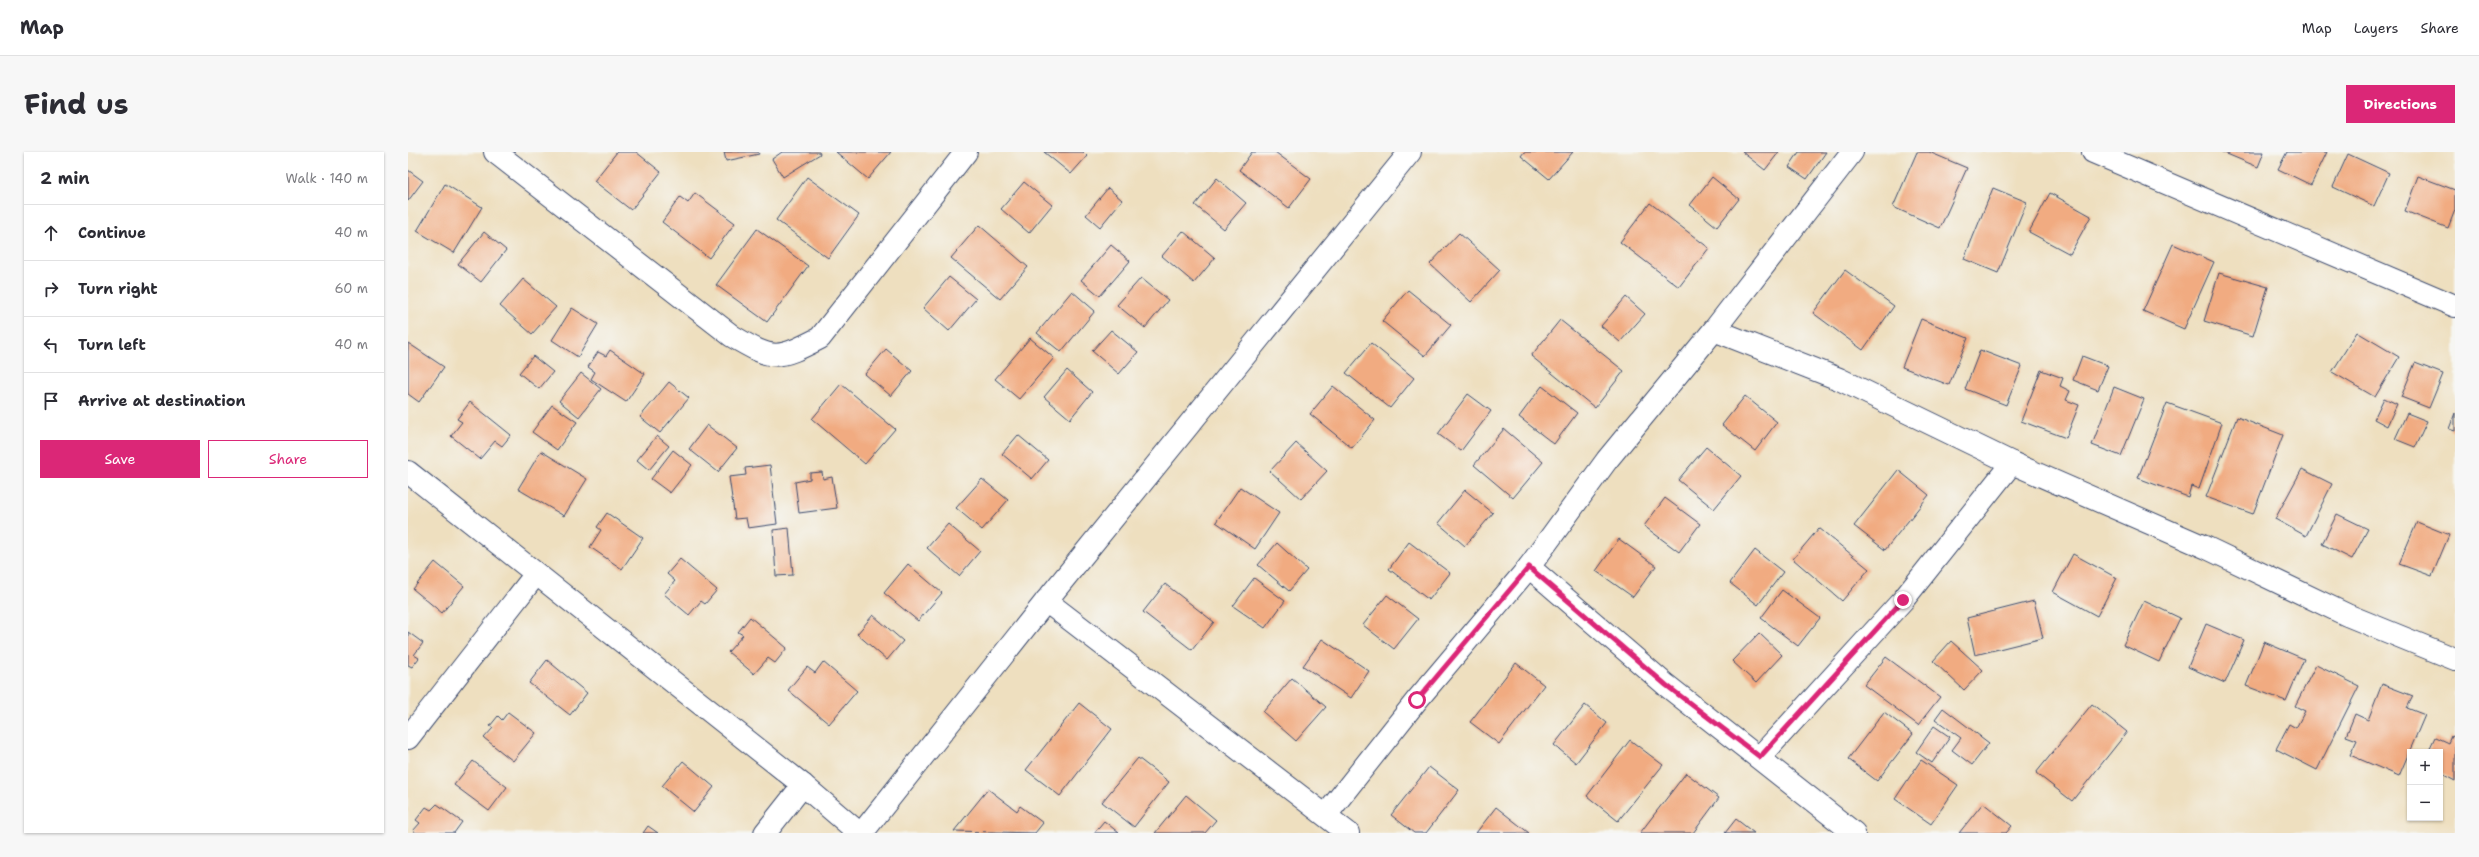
<!DOCTYPE html>
<html lang="en">
<head>
<meta charset="utf-8">
<style>
	:root { --surface:#fff; --page:#f7f7f7; --text:#2b2b33; --muted:#7c7c81; --line:#e1e1e2; --accent:#db2777 }
	body { margin:0; font-family:"Shantell Sans",sans-serif; background:var(--page); color:var(--text) }
	.controls { position:absolute; right:12px; bottom:12px; display:grid; overflow:hidden; border-radius:0px; box-shadow:0 1px 3px #0004 }
	.controls button { width:36px; height:36px; display:grid; place-items:center; padding:0; border:0; border-bottom:1px solid var(--line); background:var(--surface); color:var(--text); font:20px sans-serif }
	.stop { position:absolute; width:12px; height:12px; margin:-9px; border:3px solid #db2777; border-radius:50%; background:#fff }
	.stop.end { background:#db2777; border-color:#fff; box-shadow:0 1px 4px #0008 }
	.list { margin:0; padding:0; list-style:none }
	h2 { display:flex; justify-content:space-between; align-items:center; height:52px; margin:0; padding:0 16px; font-size:17px }
	h2 small { font-size:13px; font-weight:400; color:var(--muted) }
	.list li { display:grid; grid-template-columns:26px 1fr auto; gap:12px; align-items:center; box-sizing:border-box; height:56px; padding:0 16px; border-top:1px solid var(--line) }
	.list b { display:block; font-size:15px; white-space:nowrap }
	.list em { font-size:13px; font-style:normal; color:var(--muted) }
	.actions { display:flex; gap:8px; padding:12px 16px }
	.actions a { flex:1; padding:9px 0; border:1px solid var(--accent); border-radius:0px; text-align:center; font-size:14px; color:var(--accent) }
	.actions .main { background:var(--accent); color:#fff }
	.icon { flex:none; width:22px; height:22px; fill:none; stroke:currentColor; stroke-width:2; stroke-linecap:round; stroke-linejoin:round }
	.map { position:relative; flex:none; width:2047px; height:681px; overflow:hidden; border-radius:0px }
	header { display:flex; align-items:center; gap:24px; box-sizing:border-box; height:56px; padding:0 20px; background:var(--surface); border-bottom:1px solid var(--line) }
	header strong { font-size:19px }
	nav { display:flex; gap:22px; margin-inline-start:auto; font-size:14px }
	.intro { display:flex; align-items:center; justify-content:space-between; box-sizing:border-box; height:96px; padding:0 24px }
	h1 { margin:0; font-size:28px }
	.button { padding:10px 18px; border-radius:0px; background:var(--accent); color:#fff; font-size:14px; font-weight:700 }
	main { display:flex; gap:24px; padding:0 24px }
	aside { flex:1; background:var(--surface); border-radius:0px; box-shadow:0 1px 3px #0004 }
	.map>svg:first-child { display:block }
	.building { fill:#f1ab81 }
	.lines { fill:none; stroke-linecap:round; stroke-linejoin:round }
	.minor-casing { stroke:#3b496d; stroke-width:24 }
	.minor { stroke:#fff; stroke-width:22 }
	.route { stroke:#db2777; stroke-width:5 }
</style>
</head>
<body>
<header>
<strong>Map</strong>
<nav><a>Map</a><a>Layers</a><a>Share</a></nav>
</header>
<div class="intro"><h1>Find us</h1><a class="button">Directions</a></div>
<main>
<aside>
<h2>2 min<small>Walk · 140 m</small></h2>
<ul class="list">
<li><svg class="icon" aria-label="ahead" viewBox="0 0 24 24"><path d="M12 20V5M6 11l6-6 6 6"/></svg><div><b>Continue</b></div><em>40 m</em></li>
<li><svg class="icon" aria-label="right" viewBox="0 0 24 24"><path d="M7 20v-9h11M14 6l5 5-5 5"/></svg><div><b>Turn right</b></div><em>60 m</em></li>
<li><svg class="icon" aria-label="left" viewBox="0 0 24 24"><path d="M17 20v-9H6M10 6l-5 5 5 5"/></svg><div><b>Turn left</b></div><em>40 m</em></li>
<li><svg class="icon" aria-label="arrive" viewBox="0 0 24 24"><path d="M6 21V4h12l-3 4 3 4H6"/></svg><div><b>Arrive at destination</b></div></li>
</ul>
<div class="actions"><a class="main">Save</a><a>Share</a></div>
</aside>
<div class="map">
<svg width="2047" height="681" viewBox="0 0 2047 681">
	<rect width="100%" height="100%" fill="#f6f6f2"/>
	<filter id="ink" filterUnits="userSpaceOnUse"><feTurbulence type="fractalNoise" baseFrequency=".025" numOctaves="2"/><feDisplacementMap in="SourceGraphic" scale="8" xChannelSelector="R" yChannelSelector="G"/><feConvolveMatrix kernelMatrix="1 2 1 2 8 2 1 2 1" color-interpolation-filters="sRGB"/></filter>
	<filter id="wash" filterUnits="userSpaceOnUse"><feTurbulence type="fractalNoise" baseFrequency=".012" numOctaves="4" result="noise"/><feDisplacementMap in="SourceGraphic" scale="16" xChannelSelector="R" yChannelSelector="G"/><feGaussianBlur stdDeviation="0.9" result="paint"/><feColorMatrix in="noise" values="0 0 0 0 0 0 0 0 0 0 0 0 0 0 0 0 0 1.4 0 .05"/><feComposite in="paint" operator="in"/></filter>
	<g filter="url(#wash)">
		<rect width="100%" height="100%" fill="#eedfbf"/>
		<g id="blocks">
			<!-- building -->
			<g class="building">
				<polygon points="209,0 228,0 253,20 223,58 186,29"/>
				<polygon points="316,0 350,0 351,2 318,9"/>
				<polygon points="374,0 411,0 412,2 375,25 364,7"/>
				<polygon points="428,0 483,0 460,27"/>
				<polygon points="636,0 675,0 679,4 663,22"/>
				<polygon points="844,0 867,0 903,27 881,56 831,18"/>
				<polygon points="1116,0 1165,0 1141,27 1113,4"/>
				<polygon points="1334,0 1371,0 1357,18"/>
				<polygon points="1391,0 1418,0 1399,27 1381,15"/>
				<polygon points="1509,0 1521,0 1559,16 1532,76 1485,55"/>
				<polygon points="1814,0 1856,0 1850,15"/>
				<polygon points="1879,0 1919,0 1903,33 1870,17"/>
				<polygon points="1940,2 1981,21 1966,54 1925,35"/>
				<polygon points="0,18 15,29 0,49"/>
				<polygon points="2010,24 2047,38 2047,58 2040,76 1997,59"/>
				<polygon points="399,25 451,63 420,106 368,68"/>
				<polygon points="1304,25 1331,47 1309,75 1282,53"/>
				<polygon points="809,26 838,51 816,77 787,53"/>
				<polygon points="616,30 644,53 621,81 593,57"/>
				<polygon points="37,32 74,55 46,101 9,79"/>
				<polygon points="700,36 714,48 692,75 678,63"/>
				<polygon points="1585,36 1619,50 1590,121 1556,107"/>
				<polygon points="287,41 327,71 301,106 254,70 272,45 280,51"/>
				<polygon points="1642,41 1683,64 1662,102 1621,80"/>
				<polygon points="1242,51 1301,96 1271,135 1212,90"/>
				<polygon points="571,73 620,115 592,147 543,106"/>
				<polygon points="349,77 400,114 359,170 308,133"/>
				<polygon points="775,79 807,106 786,131 754,104"/>
				<polygon points="76,80 98,98 73,130 50,112"/>
				<polygon points="1051,81 1092,118 1063,150 1022,112"/>
				<polygon points="1765,92 1806,110 1776,177 1735,159"/>
				<polygon points="703,93 722,109 692,144 673,128"/>
				<polygon points="1437,118 1486,154 1455,198 1405,161"/>
				<polygon points="1811,121 1860,135 1845,184 1796,169"/>
				<polygon points="541,125 568,147 541,179 515,156"/>
				<polygon points="733,126 760,148 737,176 709,153"/>
				<polygon points="115,127 148,155 124,182 92,154"/>
				<polygon points="1000,138 1043,173 1017,204 974,169"/>
				<polygon points="664,139 687,159 653,200 629,181"/>
				<polygon points="1218,145 1237,162 1212,190 1193,174"/>
				<polygon points="164,156 190,172 170,205 144,188"/>
				<polygon points="1513,167 1560,186 1541,233 1494,215"/>
				<polygon points="1152,168 1216,219 1187,256 1123,204"/>
				<polygon points="703,178 730,200 711,222 684,199"/>
				<polygon points="1949,180 1991,205 1967,245 1924,220"/>
				<polygon points="622,186 646,206 611,247 587,227"/>
				<polygon points="0,191 36,215 11,250 0,242"/>
				<polygon points="963,191 1006,226 982,256 938,221"/>
				<polygon points="478,197 504,219 483,244 457,222"/>
				<polygon points="202,198 237,222 218,250 183,227 187,220 180,215 190,200 198,204"/>
				<polygon points="1572,198 1614,214 1598,253 1557,237"/>
				<polygon points="125,204 145,220 131,237 111,221"/>
				<polygon points="1674,204 1700,214 1690,238 1665,228"/>
				<polygon points="2007,211 2035,222 2021,256 1993,245"/>
				<polygon points="659,218 684,240 662,267 636,245"/>
				<polygon points="1633,218 1655,226 1652,234 1662,239 1658,248 1671,253 1658,286 1613,269"/>
				<polygon points="173,221 193,237 171,265 151,249"/>
				<polygon points="261,230 281,246 252,281 232,265"/>
				<polygon points="433,232 487,277 457,312 404,267"/>
				<polygon points="925,234 967,268 944,296 902,262"/>
				<polygon points="1134,234 1169,261 1146,292 1111,265"/>
				<polygon points="1706,235 1736,247 1713,304 1684,293"/>
				<polygon points="1060,242 1083,259 1053,299 1030,282"/>
				<polygon points="1337,244 1369,270 1347,299 1314,273"/>
				<polygon points="1976,246 1989,252 1979,274 1966,267"/>
				<polygon points="62,250 103,283 94,294 87,289 72,307 43,284 54,270 49,267"/>
				<polygon points="1759,251 1814,271 1791,337 1783,334 1780,345 1730,326"/>
				<polygon points="144,253 169,270 149,298 124,280"/>
				<polygon points="1999,261 2019,269 2007,295 1987,287"/>
				<polygon points="2047,261 2047,279 2041,277"/>
				<polygon points="1829,265 1875,283 1845,362 1798,345"/>
				<polygon points="299,273 329,296 310,320 281,297"/>
				<polygon points="1096,277 1135,310 1105,346 1066,313"/>
				<polygon points="610,283 640,308 624,327 594,302"/>
				<polygon points="249,284 261,294 241,318 229,308"/>
				<polygon points="888,291 919,319 893,347 862,319"/>
				<polygon points="1298,295 1333,324 1306,357 1270,328"/>
				<polygon points="265,298 284,313 262,341 243,327"/>
				<polygon points="133,299 179,327 156,364 110,337"/>
				<polygon points="362,313 369,372 340,376 338,366 327,367 321,325 338,323 337,316"/>
				<polygon points="1894,317 1924,332 1898,384 1867,367"/>
				<polygon points="1490,318 1521,343 1477,398 1446,374"/>
				<polygon points="414,320 415,327 424,325 429,356 391,361 387,330 402,327 402,321"/>
				<polygon points="574,327 600,348 574,378 548,356"/>
				<polygon points="832,335 871,361 847,397 808,370"/>
				<polygon points="1057,338 1085,361 1057,394 1030,371"/>
				<polygon points="1257,346 1292,372 1271,400 1236,374"/>
				<polygon points="199,361 235,386 214,417 182,395 193,378 189,375"/>
				<polygon points="1929,362 1960,377 1944,407 1914,392"/>
				<polygon points="2009,370 2041,383 2024,424 1991,412"/>
				<polygon points="540,372 572,399 551,424 519,396"/>
				<polygon points="381,376 385,423 368,424 365,378"/>
				<polygon points="1411,376 1461,417 1434,449 1385,407"/>
				<polygon points="1211,387 1248,414 1225,445 1188,419"/>
				<polygon points="1001,390 1042,421 1021,448 981,417"/>
				<polygon points="869,391 899,418 881,439 850,413"/>
				<polygon points="1347,398 1375,420 1350,453 1322,431"/>
				<polygon points="1665,402 1709,426 1689,464 1645,440"/>
				<polygon points="272,407 309,438 297,452 293,449 281,463 256,442 267,429 259,422"/>
				<polygon points="27,410 56,434 34,461 5,437"/>
				<polygon points="500,412 534,441 510,469 476,441"/>
				<polygon points="846,426 877,449 857,476 825,454"/>
				<polygon points="757,432 806,470 784,498 735,460"/>
				<polygon points="1374,438 1412,466 1390,494 1353,466"/>
				<polygon points="979,443 1010,467 986,497 955,473"/>
				<polygon points="1626,449 1635,486 1567,503 1559,466"/>
				<polygon points="1736,449 1772,466 1751,510 1715,493"/>
				<polygon points="465,463 495,489 479,508 449,482"/>
				<polygon points="342,465 379,496 367,511 360,506 346,522 320,500 335,483 330,480"/>
				<polygon points="1798,472 1836,488 1817,531 1780,515"/>
				<polygon points="0,480 15,491 6,503 11,506 4,515 0,513"/>
				<polygon points="1351,481 1374,503 1348,531 1324,509"/>
				<polygon points="914,487 961,519 943,546 895,514"/>
				<polygon points="1543,489 1575,518 1556,538 1525,509"/>
				<polygon points="1856,490 1896,507 1878,549 1838,534"/>
				<polygon points="1478,505 1532,545 1510,573 1456,533"/>
				<polygon points="139,508 179,541 162,563 121,531"/>
				<polygon points="415,510 449,539 421,572 380,538 399,515 407,521"/>
				<polygon points="1108,511 1136,533 1091,592 1062,570"/>
				<polygon points="1908,513 1951,534 1909,618 1868,597 1881,572 1888,576 1897,559 1887,554"/>
				<polygon points="884,526 918,555 888,589 855,560"/>
				<polygon points="1974,532 2005,544 1999,556 2017,563 1991,624 1942,603 1949,588 1938,584 1947,562 1960,568"/>
				<polygon points="671,551 704,577 652,644 618,618"/>
				<polygon points="1684,552 1719,580 1664,649 1628,621"/>
				<polygon points="1177,553 1199,571 1168,611 1146,593"/>
				<polygon points="1535,556 1581,591 1564,613 1544,598 1553,586 1527,567"/>
				<polygon points="100,560 128,581 105,609 76,586 85,576 82,574 90,564 94,568"/>
				<polygon points="1476,560 1505,582 1469,629 1440,607"/>
				<polygon points="1526,574 1542,585 1524,611 1508,600"/>
				<polygon points="2043,584 2047,586 2047,629 2032,621 2032,600 2020,600 2027,585 2040,591"/>
				<polygon points="1222,588 1255,613 1210,669 1179,644"/>
				<polygon points="730,606 761,630 726,675 694,650"/>
				<polygon points="1513,608 1550,633 1523,672 1487,647"/>
				<polygon points="65,609 99,635 81,659 46,633"/>
				<polygon points="275,609 306,635 286,660 254,634"/>
				<polygon points="1021,615 1051,638 1018,681 1006,681 983,663"/>
				<polygon points="1278,621 1311,646 1285,681 1232,681"/>
				<polygon points="580,637 609,659 612,654 635,671 627,681 546,679"/>
				<polygon points="778,643 808,668 797,681 747,681"/>
				<polygon points="1575,651 1604,674 1598,681 1551,681"/>
				<polygon points="29,652 54,670 46,681 8,681 5,679 12,671 8,668 18,655 23,658"/>
				<polygon points="1088,655 1121,681 1068,681"/>
				<polygon points="1328,667 1346,681 1317,681"/>
				<polygon points="696,669 711,681 686,681"/>
				<polygon points="240,674 250,681 235,681"/>
			</g>
		</g>
	</g>
	<g filter="url(#ink)">
		<use href="#blocks" fill-opacity="0" stroke="#3b496d" stroke-width="1"/>
		<g class="lines">
			<!-- minor casing -->
			<g class="minor-casing">
				<g id="minor">
					<path d="M87 0 324 184C366 209 369 208 412 186L558 0"/>
					<polyline points="1685,0 2047,154"/>
					<polyline points="1306,178 1431,227 1604,311 1799,396 1939,463 2047,507"/>
					<polyline points="0,320 395,633 451,681"/>
					<polyline points="1121,415 1258,533 1446,681"/>
					<polyline points="638,449 940,681"/>
					<polyline points="0,586 128,422"/>
					<polyline points="1352,605 1495,448 1604,311"/>
					<polyline points="918,663 1009,548 1121,415 1199,308 1306,178 1444,0"/>
					<polyline points="357,681 395,633"/>
					<polyline points="454,681 638,449 1002,0"/>
				</g>
			</g>
			<!-- minor -->
			<use href="#minor" class="minor"/>
		</g>
	</g>
	<g class="lines" filter="url(#ink)">
		<!-- route -->
		<polyline class="route" points="1009,548 1121,415 1258,533 1352,605 1495,448"/>
	</g>
</svg>
<div class="controls">
<button>+</button>
<button>−</button>
</div>
<div class="stop" style="left:1009px;top:548px"></div>
<div class="stop end" style="left:1495px;top:448px"></div>
</div>
</main>
</body>
</html>
